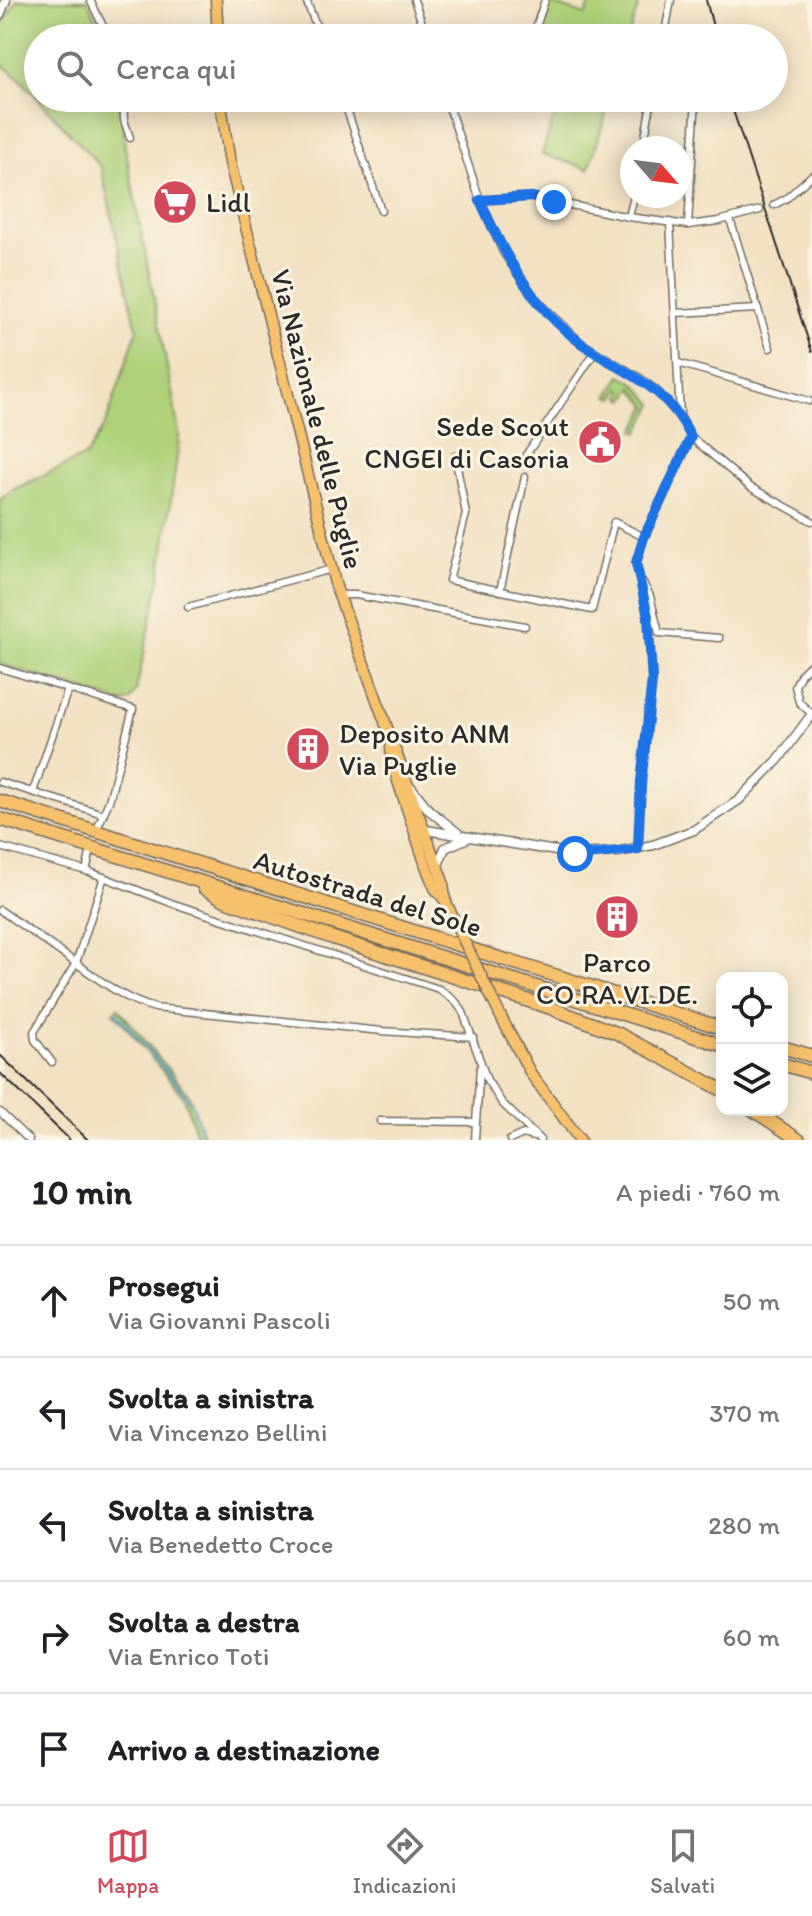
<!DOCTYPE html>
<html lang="it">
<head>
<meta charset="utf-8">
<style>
	:root { --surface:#fff; --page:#f2f2f2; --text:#202124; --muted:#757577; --line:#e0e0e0; --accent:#d1495b }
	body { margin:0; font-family:Itim,sans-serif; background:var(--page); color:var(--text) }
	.controls { position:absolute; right:24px; bottom:24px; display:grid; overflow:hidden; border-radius:16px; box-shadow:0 4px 20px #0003 }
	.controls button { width:72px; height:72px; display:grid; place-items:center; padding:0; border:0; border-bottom:2px solid var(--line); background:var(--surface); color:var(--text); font:40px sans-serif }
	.compass { position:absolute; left:620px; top:136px; width:72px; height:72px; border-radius:50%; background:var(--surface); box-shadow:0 4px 20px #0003; rotate:118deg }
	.stop { position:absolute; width:24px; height:24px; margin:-18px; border:6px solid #1a73e8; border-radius:50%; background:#fff }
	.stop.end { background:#1a73e8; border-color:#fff; box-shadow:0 2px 8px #0008 }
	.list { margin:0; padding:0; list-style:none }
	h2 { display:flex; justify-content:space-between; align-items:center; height:104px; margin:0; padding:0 32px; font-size:34px }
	h2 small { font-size:26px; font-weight:400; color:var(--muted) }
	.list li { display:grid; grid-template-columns:52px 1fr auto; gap:24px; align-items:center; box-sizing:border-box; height:112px; padding:0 32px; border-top:2px solid var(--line) }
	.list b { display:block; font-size:30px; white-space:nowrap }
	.list p { margin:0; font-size:26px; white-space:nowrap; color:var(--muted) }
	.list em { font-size:26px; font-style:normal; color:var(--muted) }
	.icon { flex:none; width:44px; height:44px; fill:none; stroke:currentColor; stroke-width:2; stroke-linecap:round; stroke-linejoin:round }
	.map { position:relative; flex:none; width:812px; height:1140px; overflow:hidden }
	.search { position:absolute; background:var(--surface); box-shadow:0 4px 20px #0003; left:24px; right:24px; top:24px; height:88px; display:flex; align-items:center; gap:20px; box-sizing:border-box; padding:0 28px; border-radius:44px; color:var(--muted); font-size:30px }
	.sheet { height:664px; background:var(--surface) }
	nav { display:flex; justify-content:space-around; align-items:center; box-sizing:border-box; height:112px; border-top:2px solid var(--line); background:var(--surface); font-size:22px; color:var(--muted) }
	nav a { display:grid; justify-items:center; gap:4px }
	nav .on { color:var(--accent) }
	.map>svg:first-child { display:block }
	.green { fill:#aed17a; stroke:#6c7e52; stroke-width:2 }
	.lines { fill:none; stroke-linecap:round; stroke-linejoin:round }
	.stream { stroke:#6aa8dc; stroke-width:2 }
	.minor-casing { stroke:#716b60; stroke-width:9 }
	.tertiary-casing { stroke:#716b60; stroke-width:11 }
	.primary-casing { stroke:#716b60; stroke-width:13 }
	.motorway-casing { stroke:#716b60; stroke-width:15 }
	.minor { stroke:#fff; stroke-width:6 }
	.tertiary { stroke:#fff; stroke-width:8 }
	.primary { stroke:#f7c06c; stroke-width:10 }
	.motorway { stroke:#f7c06c; stroke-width:12 }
	.rail { stroke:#2b2b2b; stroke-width:2 }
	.primary-bridge-casing { stroke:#716b60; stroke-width:13; stroke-linecap:butt }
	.primary-bridge { stroke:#f7c06c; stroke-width:10 }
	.route { stroke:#1a73e8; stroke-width:10 }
	.labels { text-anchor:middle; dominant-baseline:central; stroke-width:6; stroke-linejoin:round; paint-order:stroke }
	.poi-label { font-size:28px; fill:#2b2b2b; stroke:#fcf5e5; text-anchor:start }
	.street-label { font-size:28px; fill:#2b2b2b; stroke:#fcf5e5 }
</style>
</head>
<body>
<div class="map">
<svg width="812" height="1140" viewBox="0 0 812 1140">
	<rect width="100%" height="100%" fill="#fcf5e5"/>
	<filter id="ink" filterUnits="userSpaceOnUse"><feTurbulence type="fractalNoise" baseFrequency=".0125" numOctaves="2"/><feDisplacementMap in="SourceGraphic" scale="16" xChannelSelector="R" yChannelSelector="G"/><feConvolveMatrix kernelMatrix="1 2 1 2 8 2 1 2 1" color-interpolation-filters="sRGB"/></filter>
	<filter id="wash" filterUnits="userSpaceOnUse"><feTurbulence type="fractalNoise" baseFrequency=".006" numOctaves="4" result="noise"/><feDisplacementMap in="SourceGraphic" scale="32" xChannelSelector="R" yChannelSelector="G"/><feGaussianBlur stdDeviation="1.8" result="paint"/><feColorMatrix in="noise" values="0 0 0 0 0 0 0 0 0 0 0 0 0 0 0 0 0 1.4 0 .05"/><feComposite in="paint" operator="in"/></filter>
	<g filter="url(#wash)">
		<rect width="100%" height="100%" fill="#f2e1c3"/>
		<!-- green -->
		<g class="green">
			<polygon points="17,0 87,0 105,38 38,38 38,98 121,98 125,147 174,403 179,434 178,449 160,578 136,691 130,701 123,703 0,664 0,500 12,490 86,456 106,423 137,330 101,167 19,78 0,63 0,27"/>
			<polygon points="591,0 640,0 628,38 540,36 544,27 541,26 548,3 586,15"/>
			<polygon points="560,98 611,98 589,169 542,154"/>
			<polygon points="621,375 635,383 654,404 639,432 635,430 648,406 633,388 625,400 621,397 623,390 620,388 614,398 609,396"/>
			<polygon points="118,1008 189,1095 205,1140 198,1140 184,1097 114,1012"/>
		</g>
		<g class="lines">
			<!-- stream -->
			<polyline class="stream" points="115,1011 182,1090 193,1106 203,1140"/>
		</g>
	</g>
	<g filter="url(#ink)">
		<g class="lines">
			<!-- minor casing -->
			<g class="minor-casing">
				<g id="minor">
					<polyline points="90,0 109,38"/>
					<polyline points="306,0 321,38"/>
					<polyline points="414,0 427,38"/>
					<polyline points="542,32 535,30 545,0"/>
					<polyline points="664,38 671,0"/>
					<polyline points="123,98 124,120 130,138"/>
					<polyline points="343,98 381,211"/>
					<polyline points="446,98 480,200 503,252 535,298 581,343 640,378 657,391 680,416 691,437 750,487 812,521"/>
					<polyline points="643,148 652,98"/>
					<polyline points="480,200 531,197 629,217 688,225 719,221 760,210"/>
					<polyline points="774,205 787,198 812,175"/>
					<polyline points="629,217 634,196"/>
					<polyline points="730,219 770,348"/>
					<polyline points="670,222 680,416"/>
					<polyline points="688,225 696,98"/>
					<polyline points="675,313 758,309"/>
					<polyline points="678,363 809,401"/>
					<polyline points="526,455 595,352"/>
					<polyline points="455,456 466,514 449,580 592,610 614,522 644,537"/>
					<polyline points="642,581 650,596 659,633 719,638"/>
					<polyline points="500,591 525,477"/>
					<polyline points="339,595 356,595 525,626"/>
					<polyline points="188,607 332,569"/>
					<polyline points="812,663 801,674 795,686 799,702 812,714"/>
					<polyline points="0,668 68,689 33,792"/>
					<polyline points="68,689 133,709 109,801 99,824"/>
					<polyline points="0,782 103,814"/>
					<polyline points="0,847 90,872 174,904 439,989 456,1002 463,1012 487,1080 502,1103 540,1140"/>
					<polyline points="638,849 641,783 652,680 648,616 636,563 644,537 691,437"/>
					<polyline points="86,871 90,854"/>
					<polyline points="0,910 76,963 104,877"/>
					<path d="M52 1062 35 1040 34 1032 76 963C102 982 125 1000 155 1008L382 1031 473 1037"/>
					<polyline points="0,1112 29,1140"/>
					<polyline points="380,1121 476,1122 475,1140"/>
					<polyline points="476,1122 480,1068"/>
					<polyline points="510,1140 523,1134 534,1137"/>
				</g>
			</g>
			<!-- tertiary casing -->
			<g class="tertiary-casing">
				<g id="tertiary">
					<polyline points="0,15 6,0"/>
					<polyline points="411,787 429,810 458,833"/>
					<polyline points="420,829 575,854 617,852 653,845 694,830 739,800 778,760 812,714"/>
					<polyline points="438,865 445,848 470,837"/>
				</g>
			</g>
			<!-- primary casing -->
			<g class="primary-casing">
				<g id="primary">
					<polyline points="216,0 218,38"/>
					<polyline points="220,98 230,163 336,587 443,882 445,900"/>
					<polyline points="391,747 392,763 427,869 435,888 445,900 454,920"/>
					<polyline points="501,1017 531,1074 580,1140"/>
				</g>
			</g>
			<!-- motorway casing -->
			<g class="motorway-casing">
				<g id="motorway">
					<polyline points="0,801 722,1028"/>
					<polyline points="0,819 722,1045"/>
					<polyline points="204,888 225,900 333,938 551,1008 619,1034 722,1090"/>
					<polyline points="782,1047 812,1056"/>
					<polyline points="782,1064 812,1073"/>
					<polyline points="753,1110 799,1140"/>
				</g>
			</g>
			<!-- minor -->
			<use href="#minor" class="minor"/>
			<!-- tertiary -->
			<use href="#tertiary" class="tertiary"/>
			<!-- primary -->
			<use href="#primary" class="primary"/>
			<!-- motorway -->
			<use href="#motorway" class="motorway"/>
			<!-- rail -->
			<g class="rail">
				<polyline points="706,0 716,38"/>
				<polyline points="729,98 812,352"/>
				<polyline points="0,1055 88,1140"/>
				<polyline points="0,1073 70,1140"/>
			</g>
			<!-- primary-bridge casing -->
			<g class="primary-bridge-casing">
				<polyline id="primary-bridge" points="454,920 501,1017"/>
			</g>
			<!-- primary-bridge -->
			<use href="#primary-bridge" class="primary-bridge"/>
		</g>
	</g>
	<g class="lines" filter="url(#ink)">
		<!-- route -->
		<path class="route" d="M554 202 531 197 480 200C504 255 532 307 581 343 626 376 665 383 691 437L644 537 636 563 648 616 652 680 641 783 638 849 595 854H575"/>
	</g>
	<!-- icons -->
	<defs>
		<g id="supermarket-disc" transform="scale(2.3)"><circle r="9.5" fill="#d1495b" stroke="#fcf5e5"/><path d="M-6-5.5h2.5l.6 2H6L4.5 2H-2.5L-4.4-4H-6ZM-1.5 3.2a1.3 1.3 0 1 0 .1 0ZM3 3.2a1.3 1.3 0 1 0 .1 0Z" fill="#fff"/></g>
		<g id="civic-disc" transform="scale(2.3)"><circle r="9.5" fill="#d1495b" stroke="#fcf5e5"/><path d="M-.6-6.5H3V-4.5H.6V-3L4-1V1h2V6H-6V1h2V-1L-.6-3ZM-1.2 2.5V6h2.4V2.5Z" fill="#fff"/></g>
		<g id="building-disc" transform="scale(2.3)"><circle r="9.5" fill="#d1495b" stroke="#fcf5e5"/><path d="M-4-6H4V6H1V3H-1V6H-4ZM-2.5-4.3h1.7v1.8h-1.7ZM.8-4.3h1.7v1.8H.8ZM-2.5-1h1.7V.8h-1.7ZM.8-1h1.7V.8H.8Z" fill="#fff"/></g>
	</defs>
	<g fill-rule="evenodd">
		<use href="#supermarket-disc" x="175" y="202"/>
		<use href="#civic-disc" x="600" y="442"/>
		<use href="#building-disc" x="308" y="749"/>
		<use href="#building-disc" x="617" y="917"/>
	</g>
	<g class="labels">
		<!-- poi labels -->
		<g class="poi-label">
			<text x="206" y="202">Lidl</text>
			<text x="569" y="426" text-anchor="end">Sede Scout<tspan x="569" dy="32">CNGEI di Casoria</tspan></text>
			<text x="339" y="733">Deposito ANM<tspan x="339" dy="32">Via Puglie</tspan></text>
			<text x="617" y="962" text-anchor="middle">Parco<tspan x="617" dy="32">CO.RA.VI.DE.</tspan></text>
		</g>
		<!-- street labels -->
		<g class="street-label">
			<text transform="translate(318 419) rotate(76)">Via Nazionale delle Puglie</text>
			<text transform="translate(368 893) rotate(17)">Autostrada del Sole</text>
		</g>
	</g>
</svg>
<div class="controls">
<button><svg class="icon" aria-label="locate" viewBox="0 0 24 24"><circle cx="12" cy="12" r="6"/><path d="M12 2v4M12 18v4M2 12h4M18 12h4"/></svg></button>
<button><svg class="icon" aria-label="layers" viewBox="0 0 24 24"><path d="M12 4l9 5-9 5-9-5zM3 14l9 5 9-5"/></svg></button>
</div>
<svg class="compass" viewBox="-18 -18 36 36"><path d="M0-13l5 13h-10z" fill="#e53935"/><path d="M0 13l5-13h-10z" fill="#757577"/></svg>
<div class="stop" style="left:575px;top:854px"></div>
<div class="stop end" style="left:554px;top:202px"></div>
<div class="search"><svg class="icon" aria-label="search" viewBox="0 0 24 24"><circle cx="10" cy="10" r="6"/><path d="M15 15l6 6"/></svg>Cerca qui</div>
</div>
<section class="sheet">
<h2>10 min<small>A piedi · 760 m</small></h2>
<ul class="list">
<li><svg class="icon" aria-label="ahead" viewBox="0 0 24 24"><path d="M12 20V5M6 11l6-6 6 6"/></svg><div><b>Prosegui</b><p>Via Giovanni Pascoli</p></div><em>50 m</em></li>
<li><svg class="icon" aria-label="left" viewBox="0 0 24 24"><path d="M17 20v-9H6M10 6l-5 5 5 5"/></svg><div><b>Svolta a sinistra</b><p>Via Vincenzo Bellini</p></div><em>370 m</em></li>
<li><svg class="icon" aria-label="left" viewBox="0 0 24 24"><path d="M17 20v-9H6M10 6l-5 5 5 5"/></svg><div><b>Svolta a sinistra</b><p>Via Benedetto Croce</p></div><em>280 m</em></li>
<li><svg class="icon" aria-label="right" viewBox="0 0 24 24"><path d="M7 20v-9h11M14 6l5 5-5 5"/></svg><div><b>Svolta a destra</b><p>Via Enrico Toti</p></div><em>60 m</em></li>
<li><svg class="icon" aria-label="arrive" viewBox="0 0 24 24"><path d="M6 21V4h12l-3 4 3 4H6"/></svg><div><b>Arrivo a destinazione</b></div></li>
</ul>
</section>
<nav>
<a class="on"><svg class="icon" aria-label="map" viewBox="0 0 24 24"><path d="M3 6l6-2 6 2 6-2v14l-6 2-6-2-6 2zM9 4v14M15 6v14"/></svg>Mappa</a>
<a><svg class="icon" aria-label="directions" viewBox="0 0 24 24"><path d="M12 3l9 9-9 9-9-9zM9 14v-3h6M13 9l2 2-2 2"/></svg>Indicazioni</a>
<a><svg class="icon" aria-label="saved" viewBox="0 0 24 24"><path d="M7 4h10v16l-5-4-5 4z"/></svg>Salvati</a>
</nav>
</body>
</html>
